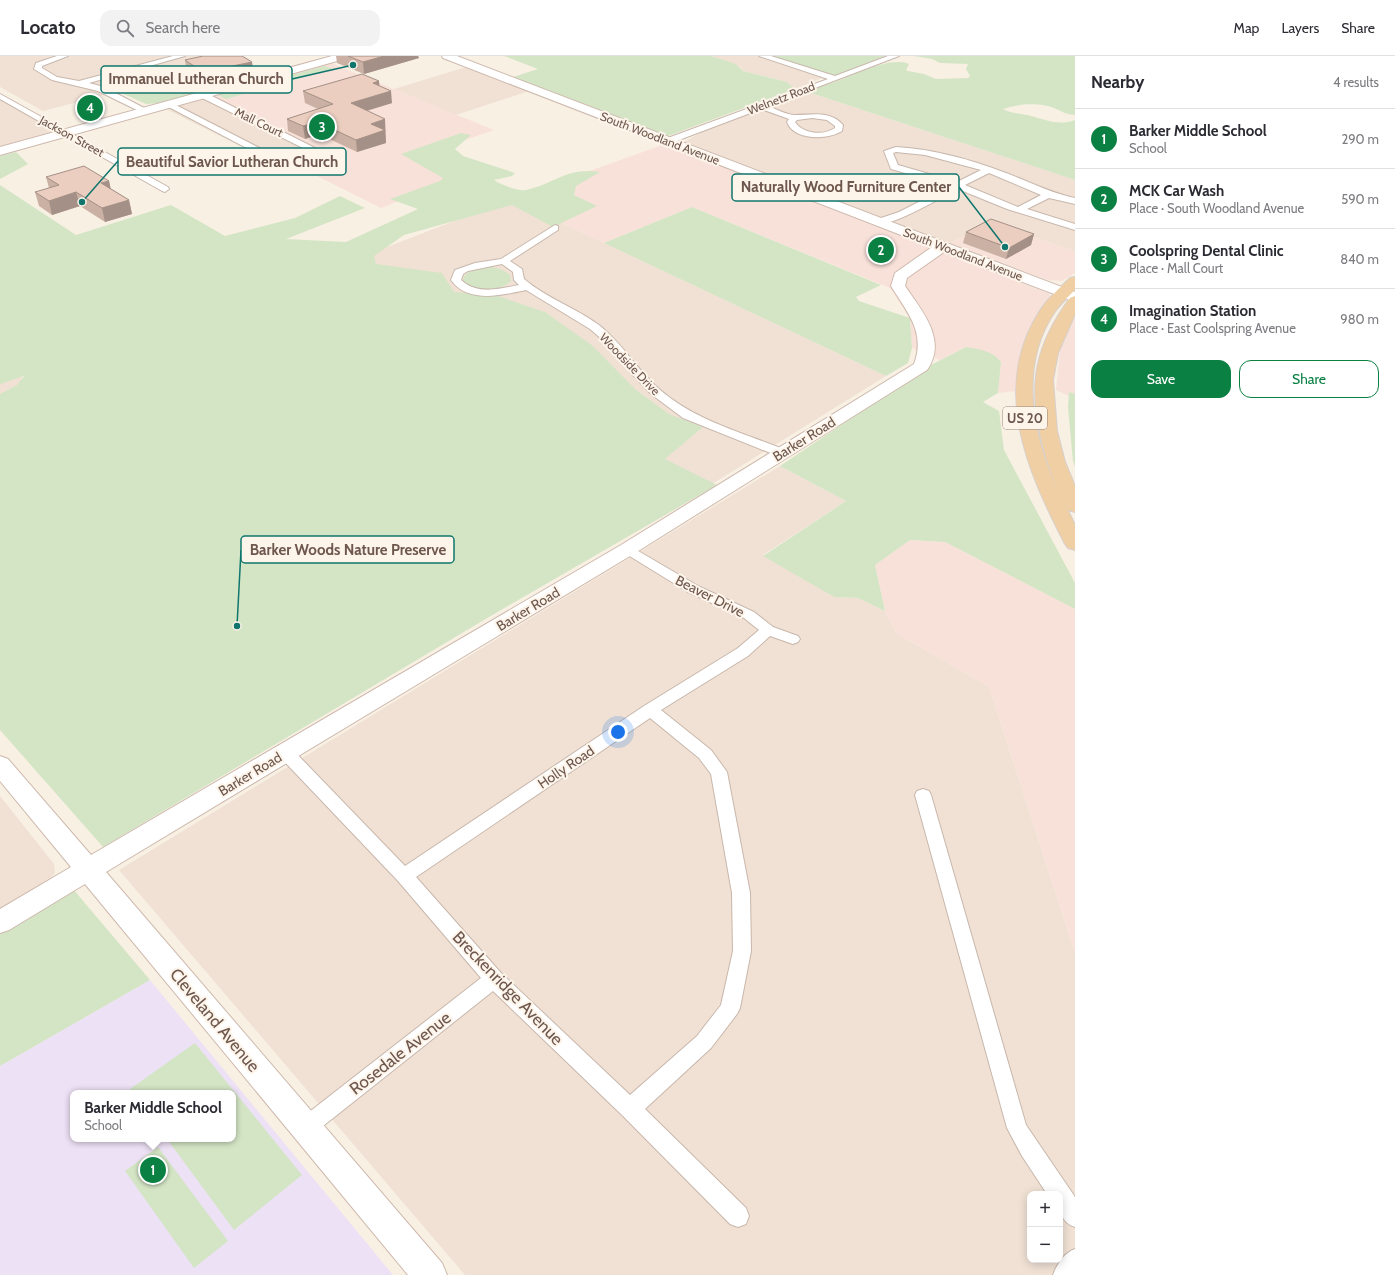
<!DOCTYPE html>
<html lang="en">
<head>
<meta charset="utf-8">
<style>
	:root { --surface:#fff; --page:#f2f2f3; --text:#2b2b33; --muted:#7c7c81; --line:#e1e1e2; --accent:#0b8043 }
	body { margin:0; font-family:Cabin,sans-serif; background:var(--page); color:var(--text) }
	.controls { position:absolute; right:12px; bottom:12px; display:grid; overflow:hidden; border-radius:8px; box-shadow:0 2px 10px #0003 }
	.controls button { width:36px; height:36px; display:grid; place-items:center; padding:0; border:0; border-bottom:1px solid var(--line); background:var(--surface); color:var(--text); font:20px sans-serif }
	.you { position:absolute; left:618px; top:676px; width:14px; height:14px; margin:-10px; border:3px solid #fff; border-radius:50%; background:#1a73e8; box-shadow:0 0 0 6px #1a73e833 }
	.badge { display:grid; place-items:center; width:26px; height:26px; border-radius:50%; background:var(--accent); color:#fff; font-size:13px; font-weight:700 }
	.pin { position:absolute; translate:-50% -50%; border:2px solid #fff; box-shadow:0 1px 4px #0006 }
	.popup { position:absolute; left:70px; top:1034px; width:166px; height:52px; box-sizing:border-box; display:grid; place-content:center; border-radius:8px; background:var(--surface); filter:drop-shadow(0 1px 3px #0005); font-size:13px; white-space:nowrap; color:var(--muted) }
	.popup b { font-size:15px; color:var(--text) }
	.popup::after { content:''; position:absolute; left:50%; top:100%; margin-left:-8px; border:8px solid transparent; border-top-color:var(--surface) }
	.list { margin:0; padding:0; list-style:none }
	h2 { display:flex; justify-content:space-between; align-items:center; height:52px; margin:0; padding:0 16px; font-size:17px }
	h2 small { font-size:13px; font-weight:400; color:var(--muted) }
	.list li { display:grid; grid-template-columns:26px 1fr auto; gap:12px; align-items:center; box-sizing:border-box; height:60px; padding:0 16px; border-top:1px solid var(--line) }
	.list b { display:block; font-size:15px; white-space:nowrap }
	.list p { margin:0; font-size:13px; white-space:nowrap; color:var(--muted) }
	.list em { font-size:13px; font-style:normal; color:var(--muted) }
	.actions { display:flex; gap:8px; padding:12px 16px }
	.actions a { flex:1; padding:9px 0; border:1px solid var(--accent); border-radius:12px; text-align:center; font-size:14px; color:var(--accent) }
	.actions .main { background:var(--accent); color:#fff }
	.icon { flex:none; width:22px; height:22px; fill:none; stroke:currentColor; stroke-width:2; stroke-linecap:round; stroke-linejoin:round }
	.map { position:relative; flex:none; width:1075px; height:1219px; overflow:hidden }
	header { display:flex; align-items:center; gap:24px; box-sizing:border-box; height:56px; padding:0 20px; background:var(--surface); border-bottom:1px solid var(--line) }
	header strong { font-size:19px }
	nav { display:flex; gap:22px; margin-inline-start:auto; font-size:14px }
	.search { width:280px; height:36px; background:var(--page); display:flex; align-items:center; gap:10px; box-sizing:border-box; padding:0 14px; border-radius:12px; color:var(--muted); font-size:15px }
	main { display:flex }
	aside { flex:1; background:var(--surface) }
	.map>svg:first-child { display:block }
	.residential { fill:#f0e1d4; fill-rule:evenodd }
	.commercial { fill:#f8e1d9 }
	.education { fill:#ede1f5; fill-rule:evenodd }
	.green { fill:#d4e5c5 }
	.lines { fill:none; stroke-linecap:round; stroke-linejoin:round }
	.street-casing { stroke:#c8b7ac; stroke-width:2 }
	.secondary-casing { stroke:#ceb9ad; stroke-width:2 }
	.primary-casing { stroke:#d6d0cd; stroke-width:2 }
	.street { fill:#fff; fill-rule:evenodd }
	.secondary { fill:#fff; fill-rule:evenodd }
	.primary { fill:#f0cfa4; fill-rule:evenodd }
	.wall { fill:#cab1a4 }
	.shaded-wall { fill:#a49086 }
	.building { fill:#ebcebf; stroke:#a49086 }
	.labels { text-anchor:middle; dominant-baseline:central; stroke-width:4; stroke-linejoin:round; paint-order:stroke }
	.far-street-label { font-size:12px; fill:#6e574d; stroke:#fdf4ea }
	.shield { fill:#fdf4ea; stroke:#99867c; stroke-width:1 }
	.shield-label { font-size:13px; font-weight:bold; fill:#6e574d }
	.street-label { font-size:14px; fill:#6e574d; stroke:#fdf4ea }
	.near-street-label { font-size:17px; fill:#6e574d; stroke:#fdf4ea }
	.leader { fill:none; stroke:#0f766e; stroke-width:1.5 }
	.callout-dot { fill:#0f766e; stroke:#fdf4ea; stroke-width:1.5 }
	.callout { fill:#fdf4ea; stroke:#0f766e; stroke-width:1.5 }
	.callout-label { font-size:15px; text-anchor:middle; font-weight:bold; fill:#6e574d }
</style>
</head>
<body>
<header>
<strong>Locato</strong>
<div class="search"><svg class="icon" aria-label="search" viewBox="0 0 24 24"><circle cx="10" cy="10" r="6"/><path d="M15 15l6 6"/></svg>Search here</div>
<nav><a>Map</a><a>Layers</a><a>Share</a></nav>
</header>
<main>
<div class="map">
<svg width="1075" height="1219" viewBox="0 0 1075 1219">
	<rect width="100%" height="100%" fill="#f9f0e4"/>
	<!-- residential -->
	<g class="residential">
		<polygon points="0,0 234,0 115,32 119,35 43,55 0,31"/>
		<polygon points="711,0 756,0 822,22 795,33 787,26 743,15 740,11 736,9"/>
		<polygon points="466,11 529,35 456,59 394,33"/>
		<polygon points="805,35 1075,124 1075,195 991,167 948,188 686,90 684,86 709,72"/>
		<polygon points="211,40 324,95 278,109 166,53"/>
		<polygon points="0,42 57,74 56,77 0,93"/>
		<polygon points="511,143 886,320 683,446 299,225"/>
		<polygon points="0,303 29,328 0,338"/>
		<path d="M780 410 846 445 763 499 834 541 858 542 885 555 896 577 989 631 1075 897V1219H465L119 814ZM1030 1138H1060V1204H1030Z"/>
		<polygon points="0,740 54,808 55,817 43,830 0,855"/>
	</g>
	<!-- commercial -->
	<g class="commercial">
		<polygon points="331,7 394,33 494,74 410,103 453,124 381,152 289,106 323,95 211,40"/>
		<polygon points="665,88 1050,238 1050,244 1020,309 1016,335 998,337 1001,306 966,291 940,304 912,292 910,262 890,232 692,151 604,187 511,143"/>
		<polygon points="991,167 1075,195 1075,217 1062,225 1048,224 948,188"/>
		<polygon points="1075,256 1075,343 1056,334 1061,282"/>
		<polygon points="910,484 945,486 1075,553 1075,897 989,631 896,577 885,555 875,509"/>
	</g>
	<!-- education -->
	<path class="education" d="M150 924 393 1219H0V1010ZM73 1037H233V1083H73Z"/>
	<!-- green -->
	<g class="green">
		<polygon points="504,0 711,0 736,8 743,15 787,26 795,33 668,80 513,21 538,13"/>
		<polygon points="770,0 886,0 833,20"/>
		<path d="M914 0H1075V59C1067 59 1061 55 1054 52 1038 46 1018 48 1003 53 1011 58 1022 57 1031 60 1047 64 1058 70 1075 64V124L805 35C814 32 825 29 835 26 854 19 890 0 909 8L906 14 908 15 924 18 936 23 968 22 970 20 966 13 968 8 940 7 932 3Z"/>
		<polygon points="325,10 333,13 226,43 218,39"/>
		<polygon points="181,14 207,34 162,47 146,48 117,35 119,34 114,32"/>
		<path d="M461 77 471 79 455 93 463 100 515 117 512 120 494 124C499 128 520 136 526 134 555 128 566 111 600 116L576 130 574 139 597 150 553 171 512 149 404 179 374 200 376 208 442 217 454 236 498 240 545 256 593 290 635 333 669 358 703 371 665 403 717 429 489 561 103 791 0 674V338L17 329 24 320 0 328V129L76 179 171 149 225 180 295 162 340 140 365 152 286 183 346 186 418 153 390 143 440 125 443 122 401 98Z"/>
		<polygon points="16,96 28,108 0,123 0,100"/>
		<polygon points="692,151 881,229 856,241 859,245 910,262 912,292 908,307 886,320 604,187"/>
		<path d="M492 211 503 214 510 219 511 225C498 237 479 234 464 227L463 221 470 215Z"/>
		<path d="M966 291C980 293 993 295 1001 306L998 337 983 346 999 355 1004 394 1075 527V553L945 486 910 484 875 509 885 555 858 542 834 541 763 500 846 445 780 410 929 310Z"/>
		<polygon points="1069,336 1075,338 1075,411 1073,405 1068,352"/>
		<polygon points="73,833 150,924 0,1010 0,877"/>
		<polygon points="195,987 302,1119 234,1174 167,1083 233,1083 233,1037 133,1037 130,1033"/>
		<polygon points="158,1091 228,1185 194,1212 125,1115"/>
	</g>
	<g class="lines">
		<!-- street casing -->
		<g class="street-casing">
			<g id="street">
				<polygon points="57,0 68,0 42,10 42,12 57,21 79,25 173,0 185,0 89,27 104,31 148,54 149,56 145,58 98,35 52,24 34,13 36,7"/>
				<path d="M759 0H771L835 20 888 0H899L768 50C776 53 787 59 795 59 812 59 830 54 843 69L842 75C828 84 794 85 787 66L789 63 761 53 671 87H665V83L828 23ZM812 62 827 64 835 70V72C823 80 803 78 795 66L797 64Z"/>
				<polygon points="200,37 206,37 321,95 283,108 277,108 165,49 172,47 281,103 309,95 200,41"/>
				<polygon points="0,38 168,131 169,133 165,136 162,135 0,43"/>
				<path d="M896 91C934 93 972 104 1006 117 1030 126 1051 137 1075 142V148L1049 142 1027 153 1075 168V174L1007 153 958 133C942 141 890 172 875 168V164L899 156 950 130 891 113 884 95ZM896 96 925 99 981 114 957 126 898 109 893 97ZM989 117 1041 139 1018 151 965 129Z"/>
				<path d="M555 169 558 170V174L510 205 522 213 524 223C546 242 576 252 599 269 623 288 636 313 659 333 694 364 743 377 786 394L788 397 786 400H778L683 362 651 338 632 318 613 293 590 273 526 234C502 239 468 248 451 224L455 214 475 207 501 203ZM502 208 513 216 514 224 519 229C499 233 477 239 461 224L463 218 468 215Z"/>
				<path d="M628 489 698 530 754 556 773 571 798 580 800 583 798 586 793 588 770 580 748 600 661 654 711 694 727 716 750 837 751 895 740 952 737 958 711 992 645 1053 746 1152 749 1160 746 1168 738 1171 730 1168 623 1060 493 935 313 1078 306 1081 299 1078 296 1071 299 1064 481 922 398 825 280 701 278 697 280 693 286 691 292 693 405 810 644 650 738 592 759 574 744 562 688 536 623 496 621 493 623 490ZM650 662 699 702 711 718 732 837 733 895 721 949 697 980 630 1039 501 917 416 821Z"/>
				<path d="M923 733 929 735 931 739 1026 1069 1075 1141V1171C1059 1165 1060 1153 1060 1138H1047L1022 1100 1007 1072 915 739 917 735Z"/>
				<path d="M1075 1193V1219H1053C1057 1208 1064 1197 1075 1193Z"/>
			</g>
		</g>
		<!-- secondary casing -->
		<g class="secondary-casing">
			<g id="secondary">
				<polygon points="332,0 349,0 348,2 0,99 0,91"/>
				<path d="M442 0H457L1075 236V246L944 196 907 222 905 230C922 255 948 284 927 314L635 497 106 816 442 1207 447 1219H408L85 828 9 874 0 877V853L71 811 0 725V700L8 703 91 799 621 489 914 308C926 276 907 256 891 230L895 217 932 191 443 2Z"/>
			</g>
		</g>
		<!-- primary casing -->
		<g class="primary-casing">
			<path id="primary" d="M1075 221V234C1068 241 1060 248 1054 257 1018 311 1033 380 1058 435 1043 398 1029 348 1038 308 1043 284 1056 261 1070 242L1075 240V258L1058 297 1053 324 1057 375 1065 406 1075 430V456L1068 454 1059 436 1075 469V494L1068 492 1065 488C1027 414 990 331 1041 253 1048 242 1060 232 1070 222Z"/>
		</g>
		<!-- street -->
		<use href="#street" class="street"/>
		<!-- secondary -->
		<use href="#secondary" class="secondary"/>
		<!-- primary -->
		<use href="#primary" class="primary"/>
	</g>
	<!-- wall -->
	<g class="wall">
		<polygon points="336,0 418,0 419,2 364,18 337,7"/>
		<polygon points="185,4 254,18 205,28 187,16"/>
		<polygon points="379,25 379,30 392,47 367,55 386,75 385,76 386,87 357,96 319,78 305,83 288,75 287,63 318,53 305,47 303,35"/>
		<polygon points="46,121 109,125 110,132 129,144 132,158 105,166 80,150 52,159 39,150 35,136 49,132"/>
		<polygon points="966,176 1034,178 1031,189 1006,203 963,187"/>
	</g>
	<!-- shaded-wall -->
	<g class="shaded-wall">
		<polygon points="384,0 418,0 419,2 364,18 363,6"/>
		<polygon points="252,6 254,18 205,28 203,16"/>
		<polygon points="379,25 380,37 373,27"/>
		<polygon points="391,35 392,47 352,59 351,47"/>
		<polygon points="385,63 386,87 357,96 356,84 371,68"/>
		<polygon points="318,66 319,78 305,83 303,70"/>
		<polygon points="109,125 112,138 101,127"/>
		<polygon points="76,136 80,150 52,159 49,145"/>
		<polygon points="129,144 132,158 105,166 102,152"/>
		<polygon points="1034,178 1031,189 1006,203 1009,192"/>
	</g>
	<!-- building -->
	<g class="building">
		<polygon points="203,0 242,0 252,6 203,16 185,4"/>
		<polygon points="348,0 384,0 363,6"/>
		<polygon points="362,18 379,25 373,27 391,35 351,47 385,63 371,68 385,74 356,84 318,66 303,70 287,63 333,48 303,35"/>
		<polygon points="84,110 109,125 101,127 129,144 102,152 76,136 49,145 35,136 59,129 46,121"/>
		<polygon points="991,163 1034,178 1009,192 966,176"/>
	</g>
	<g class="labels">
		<!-- far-street labels -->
		<g class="far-street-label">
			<text transform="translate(781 42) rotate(-21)">Welnetz Road</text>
			<text transform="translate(259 66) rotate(26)">Mall Court</text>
			<text transform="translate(72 80) rotate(29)">Jackson Street</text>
			<text transform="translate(660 82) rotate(21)">South Woodland Avenue</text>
			<text transform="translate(963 198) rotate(21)">South Woodland Avenue</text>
			<text transform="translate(630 308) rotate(46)">Woodside Drive</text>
		</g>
		<!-- shield labels -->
		<rect class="shield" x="1003" y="351" width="44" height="22" rx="3"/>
		<g class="shield-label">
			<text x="1025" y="362">US 20</text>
		</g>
		<!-- street labels -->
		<g class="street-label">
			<text transform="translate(804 383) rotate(-32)">Barker Road</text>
			<text transform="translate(710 540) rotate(27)">Beaver Drive</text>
			<text transform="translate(528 553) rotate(-31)">Barker Road</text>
			<text transform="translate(566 711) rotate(-34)">Holly Road</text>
			<text transform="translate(250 718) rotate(-31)">Barker Road</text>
		</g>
		<!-- near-street labels -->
		<g class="near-street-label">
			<text transform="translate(508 932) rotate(46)">Breckenridge Avenue</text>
			<text transform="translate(215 964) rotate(50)">Cleveland Avenue</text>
			<text transform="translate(400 997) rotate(-38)">Rosedale Avenue</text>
		</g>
	</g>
	<!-- callouts -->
	<path class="leader" d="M353 9L292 23M82 146L118 105M1005 191L959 131M237 570L241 494"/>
	<g class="callout-dot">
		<circle cx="353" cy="9" r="4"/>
		<circle cx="82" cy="146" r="4"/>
		<circle cx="1005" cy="191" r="4"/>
		<circle cx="237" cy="570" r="4"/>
	</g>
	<g class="callout">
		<rect x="101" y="10" width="191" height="27" rx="4"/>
		<rect x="118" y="92" width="228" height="27" rx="4"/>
		<rect x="732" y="118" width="227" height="27" rx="4"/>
		<rect x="241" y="480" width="213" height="27" rx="4"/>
	</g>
	<g class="callout-label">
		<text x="196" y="28">Immanuel Lutheran Church</text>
		<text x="232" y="111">Beautiful Savior Lutheran Church</text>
		<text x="846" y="136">Naturally Wood Furniture Center</text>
		<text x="348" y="499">Barker Woods Nature Preserve</text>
	</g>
</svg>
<div class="controls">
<button>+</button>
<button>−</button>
</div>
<div class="you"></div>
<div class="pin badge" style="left:153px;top:1114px">1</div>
<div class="popup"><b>Barker Middle School</b>School</div>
<div class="pin badge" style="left:881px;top:194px">2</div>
<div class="pin badge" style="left:322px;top:71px">3</div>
<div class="pin badge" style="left:90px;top:52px">4</div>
</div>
<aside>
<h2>Nearby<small>4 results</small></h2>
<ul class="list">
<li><span class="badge">1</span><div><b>Barker Middle School</b><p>School</p></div><em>290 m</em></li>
<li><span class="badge">2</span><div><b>MCK Car Wash</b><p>Place · South Woodland Avenue</p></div><em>590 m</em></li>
<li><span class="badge">3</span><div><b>Coolspring Dental Clinic</b><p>Place · Mall Court</p></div><em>840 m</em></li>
<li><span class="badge">4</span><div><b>Imagination Station</b><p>Place · East Coolspring Avenue</p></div><em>980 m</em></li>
</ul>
<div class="actions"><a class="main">Save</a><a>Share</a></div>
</aside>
</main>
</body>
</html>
